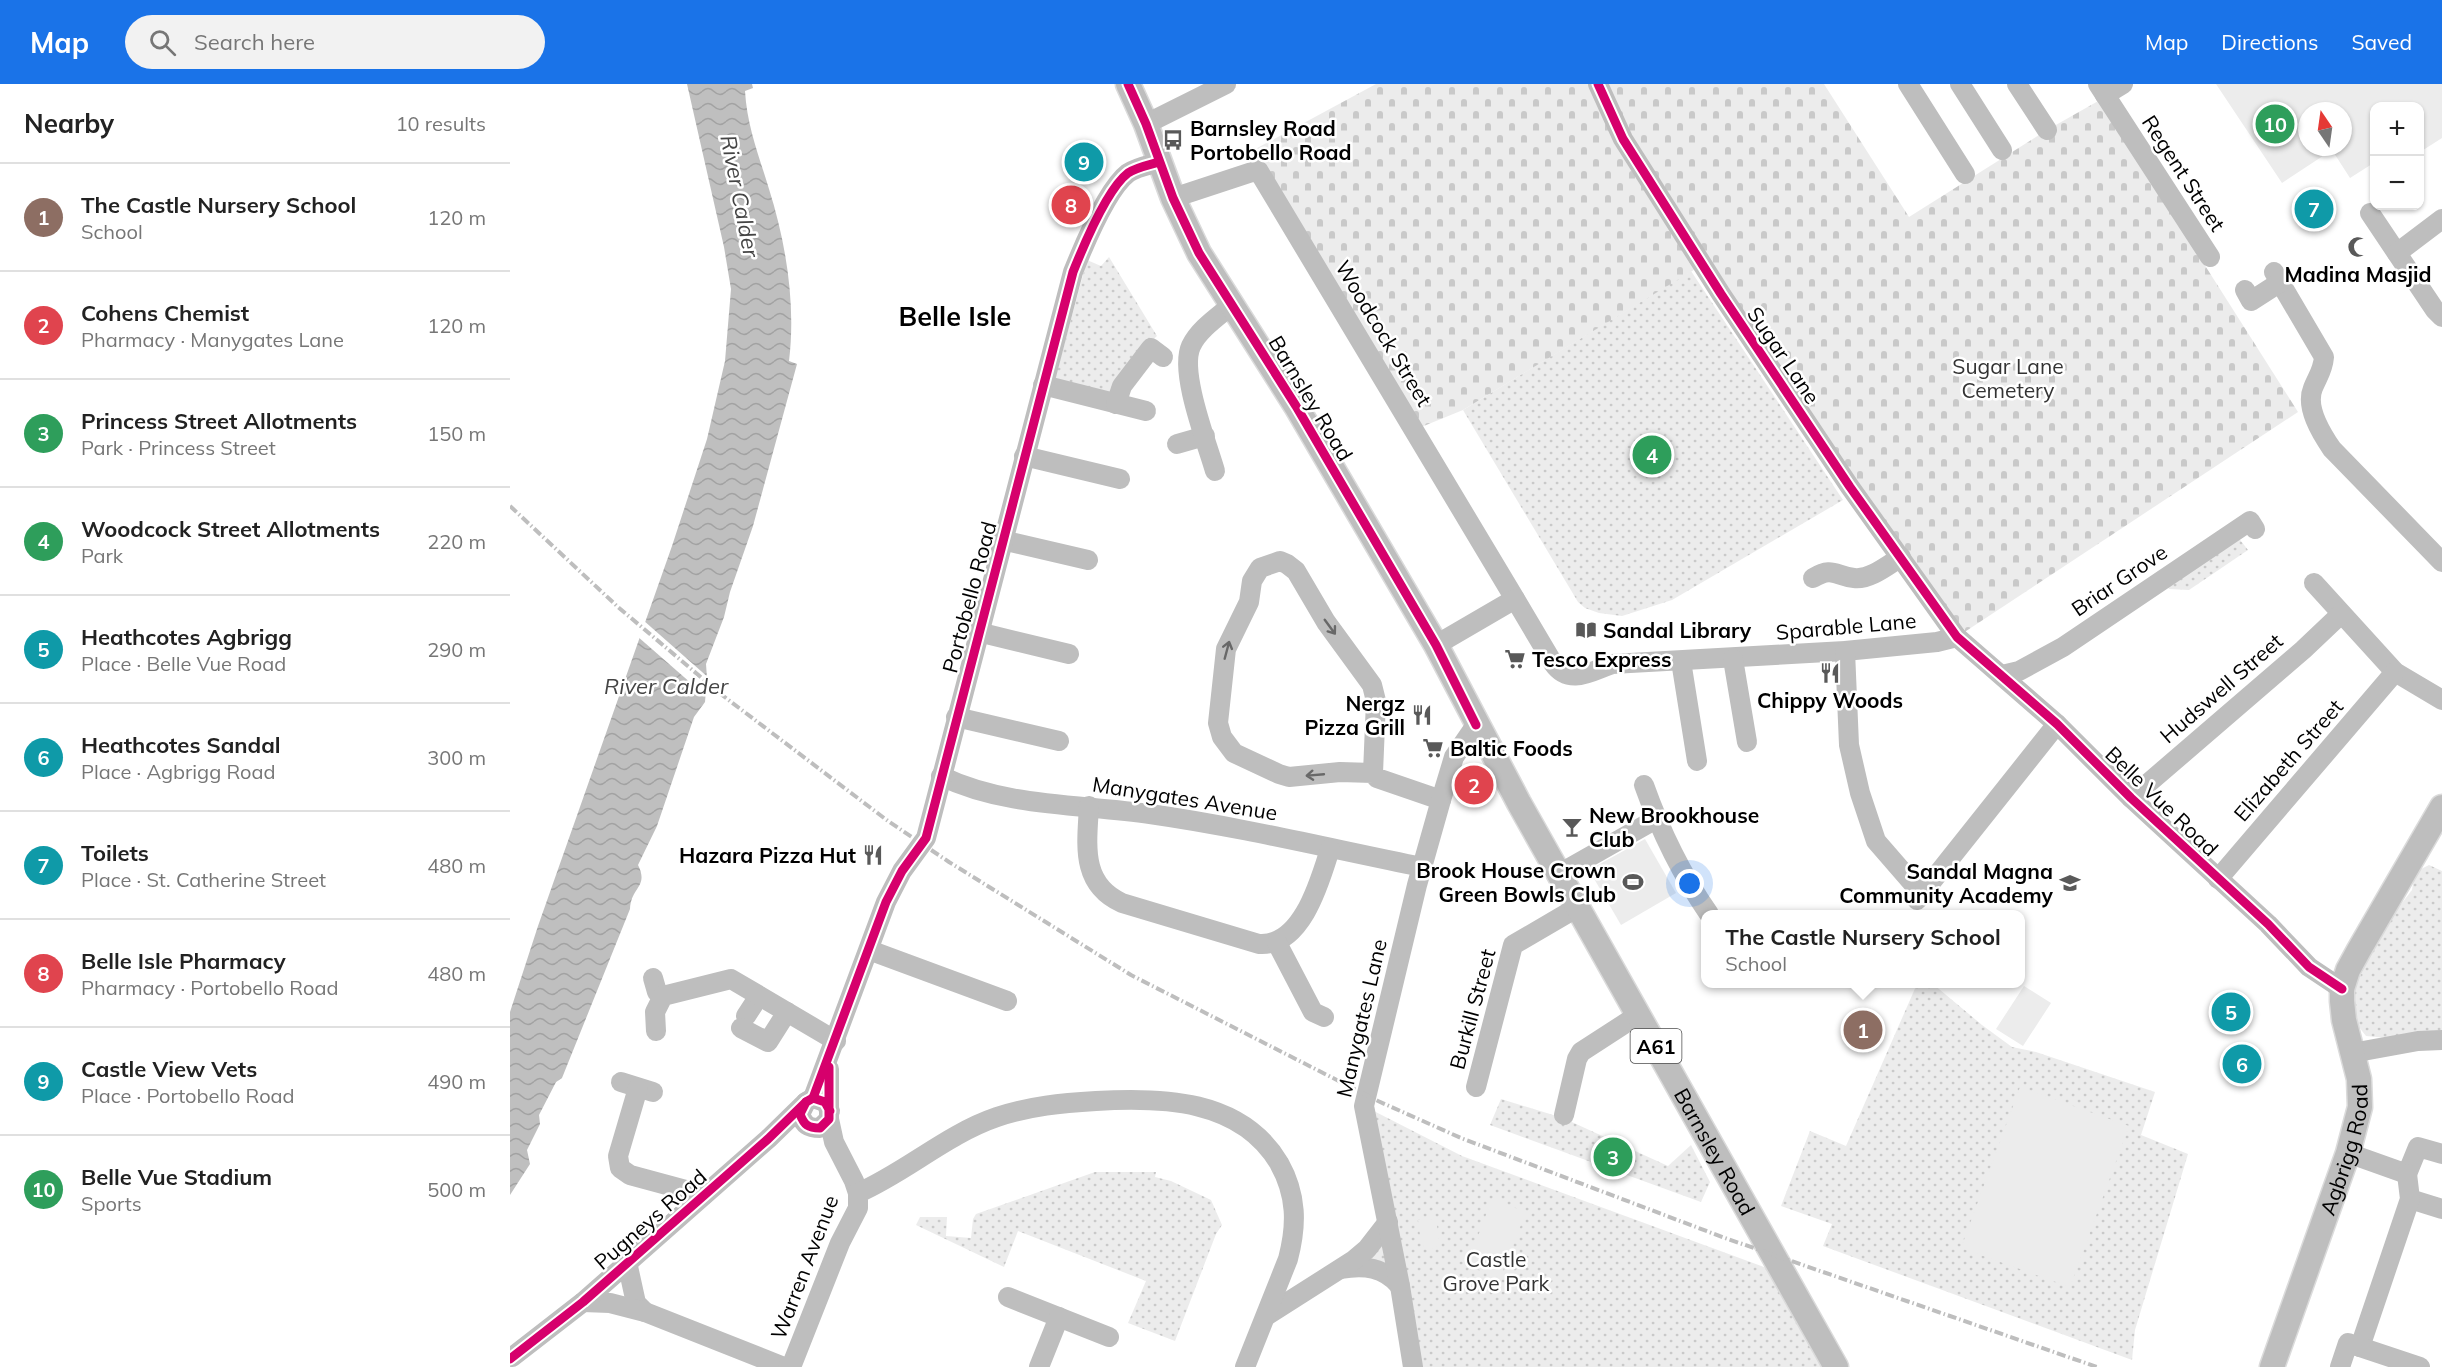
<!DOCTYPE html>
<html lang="en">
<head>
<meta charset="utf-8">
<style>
	:root { --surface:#fff; --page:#f2f2f2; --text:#222; --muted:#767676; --line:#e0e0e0; --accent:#1a73e8 }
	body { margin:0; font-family:Mulish,sans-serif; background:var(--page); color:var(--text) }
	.controls { position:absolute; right:18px; top:18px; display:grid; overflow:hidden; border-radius:12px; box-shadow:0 2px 4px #0004 }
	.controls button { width:54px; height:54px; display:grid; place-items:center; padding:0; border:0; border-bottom:2px solid var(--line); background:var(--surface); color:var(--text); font:30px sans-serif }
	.compass { position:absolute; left:1788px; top:18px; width:54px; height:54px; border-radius:50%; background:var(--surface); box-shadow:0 2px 4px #0004; rotate:347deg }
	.you { position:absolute; left:1180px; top:800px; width:21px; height:21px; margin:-15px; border:4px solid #fff; border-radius:50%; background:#1a73e8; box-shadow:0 0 0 9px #1a73e833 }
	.badge { display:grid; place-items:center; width:39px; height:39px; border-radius:50%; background:var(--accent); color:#fff; font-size:20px; font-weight:700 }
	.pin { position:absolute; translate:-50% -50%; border:3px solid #fff; box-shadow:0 2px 6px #0006 }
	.popup { position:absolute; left:1191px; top:826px; width:324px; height:78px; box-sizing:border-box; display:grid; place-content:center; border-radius:12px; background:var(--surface); filter:drop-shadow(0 2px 4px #0005); font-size:20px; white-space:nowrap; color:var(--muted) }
	.popup b { font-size:22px; color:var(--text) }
	.popup::after { content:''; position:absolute; left:50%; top:100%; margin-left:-12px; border:12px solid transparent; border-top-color:var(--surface) }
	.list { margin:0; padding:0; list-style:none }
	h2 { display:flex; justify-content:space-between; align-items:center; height:78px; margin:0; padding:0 24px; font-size:26px }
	h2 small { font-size:20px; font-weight:400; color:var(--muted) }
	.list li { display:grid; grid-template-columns:39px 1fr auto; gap:18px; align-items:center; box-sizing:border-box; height:108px; padding:0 24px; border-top:2px solid var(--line) }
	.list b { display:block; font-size:22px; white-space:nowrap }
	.list p { margin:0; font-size:20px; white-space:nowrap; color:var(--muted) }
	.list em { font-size:20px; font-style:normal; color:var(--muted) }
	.icon { flex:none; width:33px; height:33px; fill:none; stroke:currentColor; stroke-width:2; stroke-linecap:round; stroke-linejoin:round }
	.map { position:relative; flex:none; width:1932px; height:1283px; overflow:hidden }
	header { display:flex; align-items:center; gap:36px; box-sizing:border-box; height:84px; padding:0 30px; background:var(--accent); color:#fff }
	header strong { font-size:28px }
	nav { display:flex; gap:33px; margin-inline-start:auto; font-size:21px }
	.search { width:420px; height:54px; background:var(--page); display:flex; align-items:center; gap:15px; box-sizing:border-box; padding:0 21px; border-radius:33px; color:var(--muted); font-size:22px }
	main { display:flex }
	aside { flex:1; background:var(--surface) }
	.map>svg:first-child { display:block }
	.green { fill:url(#green-dots) }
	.cemetery { fill:url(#cemetery-stones) }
	.pitch { fill:#ececec; fill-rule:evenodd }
	.water { fill:url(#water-waves) }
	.pier { fill:#fff }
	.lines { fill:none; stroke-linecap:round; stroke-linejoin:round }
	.major-casing { stroke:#dbdbdb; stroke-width:27 }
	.minor { stroke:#bebebe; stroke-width:20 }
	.major { stroke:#bebebe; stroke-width:24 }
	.rail { stroke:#bebebe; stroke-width:4; stroke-dasharray:9 3 1.5 3; stroke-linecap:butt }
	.cycleway-casing { stroke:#fff; stroke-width:13 }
	.cycleway { stroke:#d6006c; stroke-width:9 }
	.oneway { stroke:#686868 }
	.labels { text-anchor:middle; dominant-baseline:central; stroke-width:5; stroke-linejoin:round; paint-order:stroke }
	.shield { fill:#fff; stroke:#4c4c4c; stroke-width:1.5 }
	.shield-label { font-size:20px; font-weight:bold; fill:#000 }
	.poi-label { font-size:21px; font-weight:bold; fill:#000; stroke:#fff; text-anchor:start }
	.street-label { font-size:21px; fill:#000; stroke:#fff }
	.park-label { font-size:21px; fill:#333; stroke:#fff }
	.water-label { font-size:22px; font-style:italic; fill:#444; stroke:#fff }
	.district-label { font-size:27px; font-weight:bold; fill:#000; stroke:#fff }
</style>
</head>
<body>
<header>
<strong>Map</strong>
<div class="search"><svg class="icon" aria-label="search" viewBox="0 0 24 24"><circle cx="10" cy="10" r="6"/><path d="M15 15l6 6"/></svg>Search here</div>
<nav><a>Map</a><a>Directions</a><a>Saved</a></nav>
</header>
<main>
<aside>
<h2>Nearby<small>10 results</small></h2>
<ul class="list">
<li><span class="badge" style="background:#8d6e63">1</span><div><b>The Castle Nursery School</b><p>School</p></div><em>120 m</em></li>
<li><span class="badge" style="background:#e0444e">2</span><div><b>Cohens Chemist</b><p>Pharmacy · Manygates Lane</p></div><em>120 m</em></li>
<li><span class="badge" style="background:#2e9e5b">3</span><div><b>Princess Street Allotments</b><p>Park · Princess Street</p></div><em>150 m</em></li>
<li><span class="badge" style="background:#2e9e5b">4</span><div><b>Woodcock Street Allotments</b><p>Park</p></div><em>220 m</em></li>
<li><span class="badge" style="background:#0f9aa8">5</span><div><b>Heathcotes Agbrigg</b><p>Place · Belle Vue Road</p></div><em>290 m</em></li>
<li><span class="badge" style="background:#0f9aa8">6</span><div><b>Heathcotes Sandal</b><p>Place · Agbrigg Road</p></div><em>300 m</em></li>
<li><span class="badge" style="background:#0f9aa8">7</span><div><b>Toilets</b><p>Place · St. Catherine Street</p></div><em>480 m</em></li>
<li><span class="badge" style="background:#e0444e">8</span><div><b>Belle Isle Pharmacy</b><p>Pharmacy · Portobello Road</p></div><em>480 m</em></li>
<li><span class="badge" style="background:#0f9aa8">9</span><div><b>Castle View Vets</b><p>Place · Portobello Road</p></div><em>490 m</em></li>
<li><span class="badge" style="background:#2e9e5b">10</span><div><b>Belle Vue Stadium</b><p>Sports</p></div><em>500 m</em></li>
</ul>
</aside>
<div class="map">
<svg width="1932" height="1283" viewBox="0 0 1932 1283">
	<defs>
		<pattern id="green-dots" width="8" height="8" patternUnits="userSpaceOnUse" patternTransform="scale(1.5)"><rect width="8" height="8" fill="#ececec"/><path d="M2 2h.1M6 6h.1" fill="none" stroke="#c9c9c9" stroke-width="1.8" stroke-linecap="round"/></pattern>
		<pattern id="cemetery-stones" width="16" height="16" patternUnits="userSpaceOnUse" patternTransform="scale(1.5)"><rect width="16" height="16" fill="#ececec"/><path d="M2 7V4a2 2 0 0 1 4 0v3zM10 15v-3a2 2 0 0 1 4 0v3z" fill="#c9c9c9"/></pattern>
		<pattern id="water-waves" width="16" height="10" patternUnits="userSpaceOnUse" patternTransform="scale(1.5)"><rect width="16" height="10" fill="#bfbfbf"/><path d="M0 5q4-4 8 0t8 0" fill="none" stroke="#a2a2a2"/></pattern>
	</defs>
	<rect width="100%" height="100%" fill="#fff"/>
	<!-- green -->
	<g class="green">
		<polygon points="599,173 647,252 630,267 601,309 545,295 577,176 591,182"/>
		<polygon points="1181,187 1333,416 1162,516 1112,532 1089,529 1075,524 1068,518 953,326"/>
		<polygon points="1727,452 1738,466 1679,506 1659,505 1656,500"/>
		<polygon points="1919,781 1932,787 1932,956 1908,957 1856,952 1842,934 1845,903 1874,842 1902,806 1905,788"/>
		<polygon points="1407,900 1423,900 1472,941 1502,963 1526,968 1645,1008 1631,1051 1678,1070 1625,1246 1622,1276 1313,1162 1322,1140 1271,1122 1300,1047 1336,1062"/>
		<polygon points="991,1015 1053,1034 1158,1082 1181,1061 1200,1098 1191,1118 980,1041"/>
		<polygon points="854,1022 952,1072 1273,1190 1326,1283 903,1283 890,1202 844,1176 873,1147"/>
		<polygon points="585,1088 646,1088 645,1093 661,1097 701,1116 712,1141 706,1150 665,1257 618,1239 636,1197 508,1147 494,1183 406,1141 410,1133 437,1133 436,1152 461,1154 463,1135 466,1130"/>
	</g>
	<!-- cemetery -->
	<polygon class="cemetery" points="866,0 1314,0 1399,133 1537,46 1590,16 1788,328 1447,553 1192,181 953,326 904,346 738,69"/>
	<!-- pitch -->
	<g class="pitch">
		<path d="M1706 0H1932V54L1910 68V22H1864V84L1862 80 1840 94 1822 66 1772 99ZM1797 27H1833V63H1797Z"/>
		<polygon points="1135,755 1166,809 1111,841 1079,786"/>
		<polygon points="1514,902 1541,919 1513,962 1486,945"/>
		<polygon points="1510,1003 1619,1042 1560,1203 1451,1164"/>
		<polygon points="982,1115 1016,1128 990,1194 957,1181"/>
		<polygon points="926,1135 929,1156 927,1162 922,1165 916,1165 911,1159 908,1136"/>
	</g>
	<!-- water -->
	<path class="water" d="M177 0H242L243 4 235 7C237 42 249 72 259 105 276 159 286 220 279 277L287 280 243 442 220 508 214 533 196 580 197 594 195 618 184 633 147 742 128 781C139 803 121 803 120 825L52 994 46 998 29 1031 30 1040 17 1066 20 1080 0 1111V928L28 842 162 462 197 355 215 277 221 205 214 163Z"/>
	<!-- pier -->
	<polygon class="pier" points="133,536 200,595 198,614 127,552"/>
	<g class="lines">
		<!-- major casing -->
		<g class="major-casing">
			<g id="major">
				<path id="s1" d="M618 0 636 40 663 114 689 169 786 322 926 561 1009 719 1326 1283"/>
				<path id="s2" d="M1762 1283 1838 1069 1850 1023 1849 995 1834 936 1832 917V905L1838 886 1849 866 1932 723"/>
			</g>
		</g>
		<!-- minor -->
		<g class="minor">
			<polyline points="1088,0 1113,55 1211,210 1340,403 1447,553 1547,640 1621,714 1758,840 1799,883 1832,905"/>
			<polyline points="1398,0 1455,90"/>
			<polyline points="1450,0 1492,66"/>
			<polyline points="1507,0 1537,46"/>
			<polyline points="1588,0 1700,173"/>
			<polyline points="1595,11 1613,0"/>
			<polyline points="636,40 716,0"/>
			<polyline points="663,114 748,86 1005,515"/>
			<polyline points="1860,129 1925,226 1932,233"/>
			<polyline points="1887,169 1932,135"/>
			<path d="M1764 188 1814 273C1813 286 1808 292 1803 304 1795 323 1811 349 1822 365L1932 478"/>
			<polyline points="1735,206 1741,217 1769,199"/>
			<polyline points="533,301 636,327"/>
			<polyline points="606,320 612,302 641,264 653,273"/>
			<polyline points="667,360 695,352"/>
			<polyline points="514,372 610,395"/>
			<path d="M705 387C697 359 669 288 681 262 689 245 709 232 723 220"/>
			<polyline points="492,456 578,476"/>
			<path d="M1303 494C1323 482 1325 492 1344 494 1360 496 1378 481 1391 473"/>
			<polyline points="1804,499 1885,588 1932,616"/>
			<polyline points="468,548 559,570"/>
			<path d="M926 561 1005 515 1043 579C1059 602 1080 588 1102 580L1335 567 1427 558 1447 553"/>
			<polyline points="1335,567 1339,661 1350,709 1366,757 1412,810"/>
			<polyline points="1223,575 1237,658"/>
			<polyline points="1171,577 1187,677"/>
			<polyline points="1492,591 1509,587 1553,563 1740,437 1745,445"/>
			<polyline points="446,633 549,657"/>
			<polyline points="863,689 830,688 779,693 769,690 724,669 712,653 708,639 716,565 739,518 742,497 750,484 770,477 777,480 786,487 816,538 862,601 866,617 863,689 867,694 931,716"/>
			<path d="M431 692C495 723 570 720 640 730 731 743 822 765 912 783"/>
			<path d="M1134 701C1150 746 1172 791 1199 830"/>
			<polyline points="1621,714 1793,566 1831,530"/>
			<path d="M579 722C577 760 570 800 612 819L749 860C792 863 810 797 820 765"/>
			<polyline points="1049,790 1146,735"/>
			<polyline points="1708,795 1885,588"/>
			<polyline points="1407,816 1547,640"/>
			<polyline points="767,859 803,928 814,933"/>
			<polyline points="359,866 497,917"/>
			<polyline points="143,894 147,908 153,912"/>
			<polyline points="236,932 249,912"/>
			<polyline points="231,944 258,958 277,928"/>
			<polyline points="146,947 145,928 153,912 221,895 326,957"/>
			<polyline points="1842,969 1908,957 1932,956"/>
			<path d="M319 985V1035L310 1044C298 1044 294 1041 290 1030L296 1018 303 1014 315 1018 320 1027"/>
			<polyline points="111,998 143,1008"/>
			<polyline points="966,1003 1003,861 1068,823"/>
			<polyline points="128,1004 108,1072 110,1084 120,1091 194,1111"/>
			<path d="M303 1014 376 818 392 787 416 754 563 188C573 163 597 105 618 89 627 83 639 81 649 78"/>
			<polyline points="1054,1031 1067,975 1071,968 1128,931"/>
			<polyline points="319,1035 324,1058 344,1097 348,1109"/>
			<polyline points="1838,1069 1897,1090 1908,1063 1932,1070"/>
			<polyline points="1900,1115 1932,1125"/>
			<polyline points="117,1178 126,1219 135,1228 274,1283"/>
			<path d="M831 1185C854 1181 874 1183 890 1202"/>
			<polyline points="498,1213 599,1253"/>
			<polyline points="73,1218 100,1219 135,1228"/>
			<polyline points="756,1232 844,1176 857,1165 878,1138"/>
			<polyline points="1850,1263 1900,1115 1897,1090"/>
			<polyline points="2,1273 73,1218 258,1055 296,1018"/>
			<path d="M278 1283 283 1278 330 1159 348 1124V1109C396 1088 437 1050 487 1033 520 1022 552 1019 586 1017 652 1013 731 1015 769 1079 787 1111 787 1141 778 1175L735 1283"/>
			<polyline points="529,1283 549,1233"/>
			<polyline points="903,1283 890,1202 854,1022 907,801 931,716 944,673 966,641"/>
			<polyline points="1830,1283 1838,1259 1910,1283"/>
		</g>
		<!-- major -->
		<use href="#major" class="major"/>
		<!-- rail -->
		<polyline class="rail" points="0,422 108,523 212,611 378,737 439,778 621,891 868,1017 951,1054 1215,1154 1587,1283"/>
		<!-- cycleway casing -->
		<g class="cycleway-casing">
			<g id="cycleway">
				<polyline points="618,0 636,40 663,114 689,169 786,322 926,561 966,641"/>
				<polyline points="1088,0 1113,55 1211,210 1340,403 1447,553 1547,640 1621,714 1758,840 1799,883 1832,905"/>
				<path d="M319 983V1035L310 1044C298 1044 294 1041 290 1030L296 1018 303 1014 315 1018 320 1027"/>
				<path d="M303 1014 376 818 392 787 416 754 563 188C573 163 597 105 618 89 627 83 639 81 649 78"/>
				<polyline points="0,1275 73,1218 258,1055 296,1018"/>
			</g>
		</g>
		<!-- cycleway -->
		<use href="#cycleway" class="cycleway"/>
	</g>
	<!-- one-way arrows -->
	<defs><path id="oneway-shaft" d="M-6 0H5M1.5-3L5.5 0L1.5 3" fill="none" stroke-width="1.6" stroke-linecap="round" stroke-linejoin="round" transform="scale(1.5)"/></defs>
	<g class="oneway">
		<use href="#oneway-shaft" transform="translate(820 543) rotate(54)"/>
		<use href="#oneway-shaft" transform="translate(717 566) rotate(-75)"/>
		<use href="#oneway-shaft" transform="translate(805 691) rotate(175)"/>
	</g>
	<!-- icons -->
	<defs>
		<g id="bus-bare" transform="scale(1.62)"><path d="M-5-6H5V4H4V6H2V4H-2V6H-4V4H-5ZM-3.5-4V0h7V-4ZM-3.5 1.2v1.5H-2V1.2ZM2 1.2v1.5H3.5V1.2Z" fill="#595959" stroke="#fff" stroke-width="2.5" paint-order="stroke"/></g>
		<g id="mosque-bare" transform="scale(1.62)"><path d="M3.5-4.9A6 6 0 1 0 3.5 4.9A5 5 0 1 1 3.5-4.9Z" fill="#595959" stroke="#fff" stroke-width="2.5" paint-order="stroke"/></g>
		<g id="library-bare" transform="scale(1.62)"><path d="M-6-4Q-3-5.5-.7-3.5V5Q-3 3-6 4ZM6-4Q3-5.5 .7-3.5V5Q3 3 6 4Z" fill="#595959" stroke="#fff" stroke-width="2.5" paint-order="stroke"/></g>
		<g id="supermarket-bare" transform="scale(1.62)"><path d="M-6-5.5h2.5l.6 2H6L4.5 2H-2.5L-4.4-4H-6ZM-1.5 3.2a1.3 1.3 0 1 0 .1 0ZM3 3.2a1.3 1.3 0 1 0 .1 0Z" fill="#595959" stroke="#fff" stroke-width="2.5" paint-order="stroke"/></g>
		<g id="restaurant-bare" transform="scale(1.62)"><path d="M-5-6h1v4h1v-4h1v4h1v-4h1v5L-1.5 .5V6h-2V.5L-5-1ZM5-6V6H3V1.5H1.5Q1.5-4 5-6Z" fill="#595959" stroke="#fff" stroke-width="2.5" paint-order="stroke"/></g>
		<g id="bar-bare" transform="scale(1.62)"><path d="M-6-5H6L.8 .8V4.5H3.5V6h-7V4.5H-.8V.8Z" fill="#595959" stroke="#fff" stroke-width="2.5" paint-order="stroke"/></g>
		<g id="stadium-bare" transform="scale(1.62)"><path d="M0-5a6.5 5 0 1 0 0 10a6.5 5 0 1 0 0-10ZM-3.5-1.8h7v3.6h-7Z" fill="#595959" stroke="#fff" stroke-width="2.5" paint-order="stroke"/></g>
		<g id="school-bare" transform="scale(1.62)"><path d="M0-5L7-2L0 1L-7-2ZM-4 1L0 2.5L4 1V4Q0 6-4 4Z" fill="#595959" stroke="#fff" stroke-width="2.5" paint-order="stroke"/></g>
	</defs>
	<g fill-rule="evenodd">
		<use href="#bus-bare" x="663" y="56"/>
		<use href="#mosque-bare" x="1848" y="163"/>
		<use href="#library-bare" x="1076" y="546"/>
		<use href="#supermarket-bare" x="1005" y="575"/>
		<use href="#restaurant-bare" x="1320" y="589"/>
		<use href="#restaurant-bare" x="912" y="631"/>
		<use href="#supermarket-bare" x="923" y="664"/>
		<use href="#bar-bare" x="1062" y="743"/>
		<use href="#restaurant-bare" x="363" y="771"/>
		<use href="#stadium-bare" x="1123" y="798"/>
		<use href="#school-bare" x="1560" y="799"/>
	</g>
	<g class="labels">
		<!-- shield labels -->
		<rect class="shield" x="1120.5" y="945" width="51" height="34" rx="4.5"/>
		<g class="shield-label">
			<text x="1146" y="962">A61</text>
		</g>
		<!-- poi labels -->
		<g class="poi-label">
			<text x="680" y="44">Barnsley Road<tspan x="680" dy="24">Portobello Road</tspan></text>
			<text x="1848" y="190" text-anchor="middle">Madina Masjid</text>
			<text x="1093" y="546">Sandal Library</text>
			<text x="1022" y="575">Tesco Express</text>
			<text x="1320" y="616" text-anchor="middle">Chippy Woods</text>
			<text x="895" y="619" text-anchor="end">Nergz<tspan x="895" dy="24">Pizza Grill</tspan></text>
			<text x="940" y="664">Baltic Foods</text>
			<text x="1079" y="731">New Brookhouse<tspan x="1079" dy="24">Club</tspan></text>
			<text x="346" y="771" text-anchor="end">Hazara Pizza Hut</text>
			<text x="1106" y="786" text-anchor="end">Brook House Crown<tspan x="1106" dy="24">Green Bowls Club</tspan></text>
			<text x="1543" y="787" text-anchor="end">Sandal Magna<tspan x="1543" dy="24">Community Academy</tspan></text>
		</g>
		<!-- street labels -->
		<g class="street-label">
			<text transform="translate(1674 89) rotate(57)">Regent Street</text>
			<text transform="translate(874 249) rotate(59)">Woodcock Street</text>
			<text transform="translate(1274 271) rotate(56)">Sugar Lane</text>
			<text transform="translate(801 314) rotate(59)">Barnsley Road</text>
			<text transform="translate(1609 496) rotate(-34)">Briar Grove</text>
			<text transform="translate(459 513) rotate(-75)">Portobello Road</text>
			<text transform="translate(1336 542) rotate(-5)">Sparable Lane</text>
			<text transform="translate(1711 604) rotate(-41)">Hudswell Street</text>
			<text transform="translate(1778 676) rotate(-49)">Elizabeth Street</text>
			<text transform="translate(675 714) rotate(9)">Manygates Avenue</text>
			<text transform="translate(1652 717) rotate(44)">Belle Vue Road</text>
			<text transform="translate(962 925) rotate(-75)">Burkill Street</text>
			<text transform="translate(851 934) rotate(-77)">Manygates Lane</text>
			<text stroke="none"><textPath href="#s2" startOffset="230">Agbrigg Road</textPath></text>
			<text stroke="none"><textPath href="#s1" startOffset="1220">Barnsley Road</textPath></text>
			<text transform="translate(140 1135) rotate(-41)">Pugneys Road</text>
			<text transform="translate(294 1183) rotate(-69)">Warren Avenue</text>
		</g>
		<!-- park labels -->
		<g class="park-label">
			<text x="1498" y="282">Sugar Lane<tspan x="1498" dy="24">Cemetery</tspan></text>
			<text x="986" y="1175">Castle<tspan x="986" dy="24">Grove Park</tspan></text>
		</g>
		<!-- water labels -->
		<g class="water-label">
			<text transform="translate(230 112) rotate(79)">River Calder</text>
			<text x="156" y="602">River Calder</text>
		</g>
		<!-- district labels -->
		<g class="district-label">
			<text x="445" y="232">Belle Isle</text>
		</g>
	</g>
</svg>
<div class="controls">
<button>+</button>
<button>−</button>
</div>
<svg class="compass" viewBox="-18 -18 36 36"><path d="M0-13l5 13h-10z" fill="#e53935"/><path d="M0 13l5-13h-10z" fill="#767676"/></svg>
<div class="you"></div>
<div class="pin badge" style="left:1353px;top:946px;background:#8d6e63">1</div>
<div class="popup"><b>The Castle Nursery School</b>School</div>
<div class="pin badge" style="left:964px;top:701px;background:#e0444e">2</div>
<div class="pin badge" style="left:1103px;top:1073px;background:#2e9e5b">3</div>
<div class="pin badge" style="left:1142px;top:371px;background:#2e9e5b">4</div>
<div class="pin badge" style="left:1721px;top:928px;background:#0f9aa8">5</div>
<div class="pin badge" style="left:1732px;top:980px;background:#0f9aa8">6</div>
<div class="pin badge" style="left:1804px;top:125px;background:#0f9aa8">7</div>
<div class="pin badge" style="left:561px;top:121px;background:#e0444e">8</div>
<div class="pin badge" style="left:574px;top:78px;background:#0f9aa8">9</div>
<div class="pin badge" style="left:1765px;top:40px;background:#2e9e5b">10</div>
</div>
</main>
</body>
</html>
